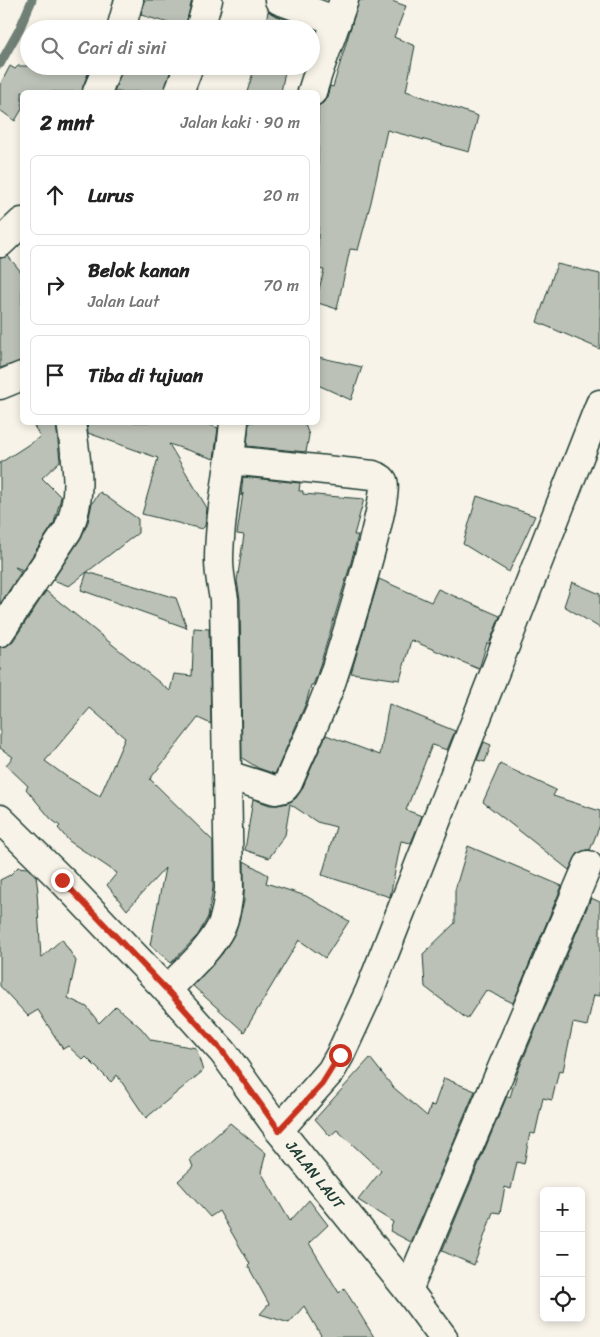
<!DOCTYPE html>
<html lang="id">
<head>
<meta charset="utf-8">
<style>
	:root { --surface:#fff; --page:#f6f6f6; --text:#222; --muted:#767676; --line:#e0e0e0 }
	body { margin:0; font-family:Sriracha,sans-serif; background:var(--page); color:var(--text) }
	.controls { position:absolute; right:15px; bottom:15px; display:grid; overflow:hidden; border-radius:8px; box-shadow:0 2px 8px #0003 }
	.controls button { width:45px; height:45px; display:grid; place-items:center; padding:0; border:0; border-bottom:1px solid var(--line); background:var(--surface); color:var(--text); font:25px sans-serif }
	.stop { position:absolute; width:15px; height:15px; margin:-11px; border:4px solid #c8321e; border-radius:50%; background:#fff }
	.stop.end { background:#c8321e; border-color:#fff; box-shadow:0 1px 5px #0008 }
	.list { margin:0; padding:0; list-style:none }
	h2 { display:flex; justify-content:space-between; align-items:center; height:65px; margin:0; padding:0 20px; font-size:21px }
	h2 small { font-size:16px; font-weight:400; color:var(--muted) }
	.list li { display:grid; grid-template-columns:32px 1fr auto; gap:15px; align-items:center; box-sizing:border-box; height:80px; margin:0 10px 10px; padding:0 10px; border:1px solid var(--line); border-radius:8px }
	.list b { display:block; font-size:19px; white-space:nowrap }
	.list p { margin:0; font-size:16px; white-space:nowrap; color:var(--muted) }
	.list em { font-size:16px; font-style:normal; color:var(--muted) }
	.icon { flex:none; width:28px; height:28px; fill:none; stroke:currentColor; stroke-width:2; stroke-linecap:round; stroke-linejoin:round }
	.map { position:relative; flex:none; width:600px; height:1337px; overflow:hidden }
	.search { position:absolute; background:var(--surface); box-shadow:0 2px 8px #0003; left:20px; top:20px; width:300px; height:55px; display:flex; align-items:center; gap:12px; box-sizing:border-box; padding:0 18px; border-radius:28px; color:var(--muted); font-size:19px }
	.panel { position:absolute; background:var(--surface); box-shadow:0 2px 8px #0003; left:20px; top:90px; width:300px; height:335px; border-radius:8px }
	.map>svg:first-child { display:block }
	.lines { fill:none; stroke-linecap:round; stroke-linejoin:round }
	.stream { stroke:#6f8077; stroke-width:9 }
	.building { fill:#bbc1b6; stroke:#1f3d34; fill-rule:evenodd }
	.minor-casing { stroke:#1f3d34; stroke-width:31 }
	.tertiary-casing { stroke:#1f3d34; stroke-width:31 }
	.minor { stroke:#f7f3e8; stroke-width:28 }
	.tertiary { stroke:#f7f3e8; stroke-width:28 }
	.route { stroke:#c8321e; stroke-width:6 }
	.labels { text-anchor:middle; dominant-baseline:central; stroke-width:4; stroke-linejoin:round; paint-order:stroke }
	.street-label { font-size:15px; fill:#1f3d34; stroke:#f7f3e8 }
</style>
</head>
<body>
<div class="map">
<svg width="600" height="1337" viewBox="0 0 600 1337">
	<rect width="100%" height="100%" fill="#f7f3e8"/>
	<filter id="ink" filterUnits="userSpaceOnUse"><feTurbulence type="fractalNoise" baseFrequency=".02" numOctaves="2"/><feDisplacementMap in="SourceGraphic" scale="10" xChannelSelector="R" yChannelSelector="G"/><feConvolveMatrix kernelMatrix="1 2 1 2 8 2 1 2 1" color-interpolation-filters="sRGB"/></filter>
	<g filter="url(#ink)">
		<g class="lines">
			<!-- stream -->
			<polyline class="stream" points="0,64 19,30 32,0"/>
		</g>
		<!-- building -->
		<g class="building">
			<polygon points="144,0 192,0 185,28 141,15"/>
			<polygon points="359,0 389,0 406,6 394,37 415,46 406,91 478,116 469,152 387,130 371,202 358,250 350,249 337,309 318,303 318,293 324,270 318,269 318,106 323,103 327,97 330,86 333,87"/>
			<polygon points="268,11 274,15 296,23 294,29 260,29 262,22 266,23"/>
			<polygon points="10,66 15,69 18,66 91,66 83,86 82,92 22,92 22,109 15,121 0,110 0,85"/>
			<polygon points="123,66 172,66 164,92 114,92"/>
			<polygon points="255,66 286,66 281,92 247,92"/>
			<polygon points="8,256 22,273 22,361 0,368 0,258"/>
			<polygon points="557,264 600,274 600,349 537,322"/>
			<polygon points="318,357 362,367 351,400 318,385"/>
			<polygon points="32,422 56,422 60,461 42,478 61,497 60,501 54,523 23,570 15,567 21,572 0,604 0,463 40,437"/>
			<polygon points="87,422 202,422 218,428 214,459 169,444 207,508 205,526 202,529 142,514 158,458 88,433"/>
			<polygon points="249,422 304,422 309,435 306,452 247,446"/>
			<polygon points="243,477 300,483 299,491 303,491 303,494 364,499 354,535 358,535 350,566 317,675 313,685 311,685 306,703 275,774 258,768 242,758 240,599 237,581 244,535 237,534 243,493 241,496"/>
			<polygon points="100,492 138,519 138,533 87,572 176,598 187,628 81,590 87,572 69,586 53,580 81,538 88,522 92,503"/>
			<polygon points="477,496 535,516 509,572 463,544"/>
			<polygon points="379,579 431,602 438,589 500,616 489,644 487,643 479,669 411,640 400,680 351,673"/>
			<polygon points="572,582 600,594 600,628 564,606"/>
			<path d="M46 591 170 691 174 674 192 676 194 628 209 629 211 724 198 718 150 779 213 841V888L208 917 198 935 171 963 150 945 165 868 127 910 107 885 117 873 69 841 58 828 60 826 51 819 26 789 28 786 6 765 13 757 0 748V647L7 646 13 641ZM90 708 125 738 100 796 67 777 45 761Z"/>
			<polygon points="389,704 455,731 447,750 432,745 406,810 422,816 411,843 401,841 390,897 322,875 336,827 317,822 290,804 285,835 269,858 245,850 253,799 270,805 278,805 288,803 296,798 302,789 326,735 380,755"/>
			<polygon points="484,742 491,745 485,762 477,760"/>
			<polygon points="500,764 556,790 553,796 600,811 600,825 590,850 586,850 578,853 569,870 483,802"/>
			<polygon points="468,846 562,886 513,1003 486,990 467,1019 425,987 423,954 455,923 455,890"/>
			<polygon points="244,861 268,875 266,883 306,896 349,921 325,958 299,940 244,1032 193,986 222,954 235,933 244,901"/>
			<polygon points="18,867 27,868 36,876 38,891 37,892 41,958 62,939 76,961 68,998 87,1007 99,1023 116,1006 141,1028 151,1040 196,1048 203,1071 146,1118 117,1075 111,1082 86,1057 83,1060 68,1046 63,1049 38,1010 28,1016 0,986 0,880 10,875"/>
			<polygon points="591,898 600,902 600,996 594,995 587,1026 573,1023 563,1071 559,1070 552,1100 543,1098 535,1134 530,1133 524,1164 517,1162 511,1189 505,1187 500,1213 493,1212 474,1265 442,1251 507,1096 510,1097 518,1071"/>
			<polygon points="370,1058 393,1087 427,1116 431,1105 434,1106 444,1078 475,1091 411,1242 390,1231 393,1222 358,1200 381,1171 337,1130 330,1136 315,1119"/>
			<polygon points="230,1123 266,1153 261,1172 290,1221 309,1200 328,1225 309,1243 339,1293 344,1288 374,1337 322,1337 304,1306 289,1323 260,1314 269,1304 248,1266 250,1264 219,1211 210,1217 178,1181 193,1167 190,1159"/>
		</g>
		<g class="lines">
			<!-- minor casing -->
			<g class="minor-casing">
				<g id="minor">
					<polyline points="279,0 337,21"/>
					<polyline points="121,29 129,0"/>
					<polyline points="200,29 208,0"/>
					<polyline points="97,92 108,66"/>
					<polyline points="179,92 189,66"/>
					<polyline points="312,92 318,73 344,0"/>
					<polyline points="0,243 22,222"/>
					<polyline points="0,385 22,376"/>
					<path d="M0 632 68 530C84 495 76 459 71 422"/>
					<path d="M228 775 275 790 284 788 288 783C302 749 320 715 332 680 340 656 391 495 383 481 381 477 377 477 373 475L230 460"/>
					<path d="M167 990C185 971 209 951 221 927 226 916 228 902 229 889L224 599C222 587 219 574 219 561 219 515 230 469 234 422"/>
					<polyline points="279,1130 331,1071 340,1055 370,990 600,404"/>
					<polyline points="408,1290 588,865"/>
				</g>
			</g>
			<!-- tertiary casing -->
			<g class="tertiary-casing">
				<g id="tertiary">
					<path id="s1" d="M0 819 62 880 167 990 223 1052 279 1130 408 1290 443 1337"/>
				</g>
			</g>
			<!-- minor -->
			<use href="#minor" class="minor"/>
			<!-- tertiary -->
			<use href="#tertiary" class="tertiary"/>
		</g>
	</g>
	<g class="lines" filter="url(#ink)">
		<!-- route -->
		<polyline class="route" points="62,880 167,990 223,1052 279,1130 322,1084 340,1055"/>
	</g>
	<g class="labels">
		<!-- street labels -->
		<g class="street-label">
			<text stroke="none"><textPath href="#s1" startOffset="476">JALAN LAUT</textPath></text>
		</g>
	</g>
</svg>
<div class="controls">
<button>+</button>
<button>−</button>
<button><svg class="icon" aria-label="locate" viewBox="0 0 24 24"><circle cx="12" cy="12" r="6"/><path d="M12 2v4M12 18v4M2 12h4M18 12h4"/></svg></button>
</div>
<div class="stop" style="left:340px;top:1055px"></div>
<div class="stop end" style="left:62px;top:880px"></div>
<div class="search"><svg class="icon" aria-label="search" viewBox="0 0 24 24"><circle cx="10" cy="10" r="6"/><path d="M15 15l6 6"/></svg>Cari di sini</div>
<section class="panel">
<h2>2 mnt<small>Jalan kaki · 90 m</small></h2>
<ul class="list">
<li><svg class="icon" aria-label="ahead" viewBox="0 0 24 24"><path d="M12 20V5M6 11l6-6 6 6"/></svg><div><b>Lurus</b></div><em>20 m</em></li>
<li><svg class="icon" aria-label="right" viewBox="0 0 24 24"><path d="M7 20v-9h11M14 6l5 5-5 5"/></svg><div><b>Belok kanan</b><p>Jalan Laut</p></div><em>70 m</em></li>
<li><svg class="icon" aria-label="arrive" viewBox="0 0 24 24"><path d="M6 21V4h12l-3 4 3 4H6"/></svg><div><b>Tiba di tujuan</b></div></li>
</ul>
</section>
</div>
</body>
</html>
